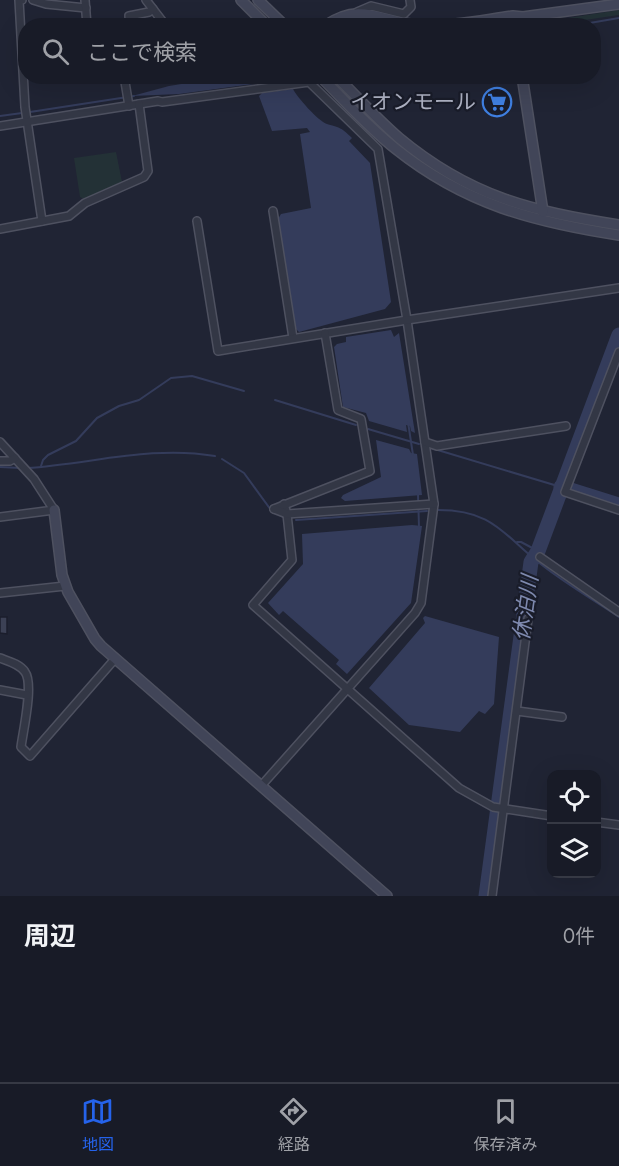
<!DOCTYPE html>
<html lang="ja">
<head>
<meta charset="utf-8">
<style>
	:root { --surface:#181b27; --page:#252833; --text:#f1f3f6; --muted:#9fa1a7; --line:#363944; --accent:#2563eb }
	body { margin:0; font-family:Jost,"Noto Sans JP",sans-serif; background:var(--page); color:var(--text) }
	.controls { position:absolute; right:18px; bottom:18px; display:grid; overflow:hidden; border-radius:12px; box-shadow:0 6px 24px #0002 }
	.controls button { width:54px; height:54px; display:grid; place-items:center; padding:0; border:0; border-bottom:2px solid var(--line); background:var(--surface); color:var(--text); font:30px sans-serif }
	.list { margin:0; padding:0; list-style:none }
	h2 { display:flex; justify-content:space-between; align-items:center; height:78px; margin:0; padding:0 24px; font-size:26px }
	h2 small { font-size:20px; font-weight:400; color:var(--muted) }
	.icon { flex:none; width:33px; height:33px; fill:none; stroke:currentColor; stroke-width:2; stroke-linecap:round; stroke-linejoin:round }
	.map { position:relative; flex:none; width:619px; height:896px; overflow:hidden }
	.search { position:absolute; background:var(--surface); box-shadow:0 6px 24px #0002; left:18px; right:18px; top:18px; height:66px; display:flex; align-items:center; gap:15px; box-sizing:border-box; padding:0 21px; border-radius:24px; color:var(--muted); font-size:22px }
	.sheet { height:186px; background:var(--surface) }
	nav { display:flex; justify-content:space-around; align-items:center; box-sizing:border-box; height:84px; border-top:2px solid var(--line); background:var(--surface); font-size:16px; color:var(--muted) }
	nav a { display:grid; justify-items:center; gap:3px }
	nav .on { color:var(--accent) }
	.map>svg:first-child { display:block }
	.green { fill:#233136 }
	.water { fill:#343c5b }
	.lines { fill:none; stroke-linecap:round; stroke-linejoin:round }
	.stream { stroke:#343c5b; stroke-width:2 }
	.river { stroke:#343c5b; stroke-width:15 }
	.building { fill:#3c4155; stroke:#1b1e2c; stroke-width:1.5 }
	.street-casing { stroke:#4e5160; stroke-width:10 }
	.secondary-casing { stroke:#4e5160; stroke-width:12 }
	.street { stroke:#333745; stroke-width:7 }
	.secondary { stroke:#414558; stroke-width:9 }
	.labels { text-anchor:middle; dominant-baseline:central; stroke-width:4.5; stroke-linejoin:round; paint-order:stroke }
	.poi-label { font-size:21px; fill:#adb1c2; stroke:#191c29; text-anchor:end }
	.water-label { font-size:22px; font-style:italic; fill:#7e89ae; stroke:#191c29 }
</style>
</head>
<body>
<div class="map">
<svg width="619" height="896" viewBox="0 0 619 896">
	<rect width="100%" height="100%" fill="#202434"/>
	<!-- green -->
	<g class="green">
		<polygon points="619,10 619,15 551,25 524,25"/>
		<polygon points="116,152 122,182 84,199 80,197 74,158"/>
	</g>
	<!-- water -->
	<g class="water">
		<polygon points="288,77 253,84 179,94 132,96 169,86 224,77"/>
		<path d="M293 89C297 97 318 121 327 124 340 128 341 127 352 138L349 141 370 163 391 302 385 309 299 332 295 328 278 219 281 214 311 208 300 134 310 132 307 128 272 131 259 96 262 93Z"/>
		<polygon points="391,330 394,337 399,333 415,433 411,431 410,426 406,425 407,432 369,421 366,413 343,407 334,347 337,344 346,342 346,337"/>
		<polygon points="376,440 409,449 411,453 417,454 422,495 345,501 341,498 343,495 381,477"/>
		<polygon points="412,525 422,526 411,603 347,674 336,664 339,660 283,611 279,615 268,603 303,564 302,534"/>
		<polygon points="425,616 499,637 494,704 485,714 479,711 460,732 409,725 369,688 425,623 423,618"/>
	</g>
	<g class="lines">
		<!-- stream -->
		<g class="stream">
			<polyline points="572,26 619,18"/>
			<polyline points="279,76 280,82"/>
			<polyline points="30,112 134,96"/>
			<polyline points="0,116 22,113"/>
			<polyline points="275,400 356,425"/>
			<polyline points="408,422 413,455"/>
			<polyline points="368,429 419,444"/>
			<polyline points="431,448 561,487"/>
			<polyline points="222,459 244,473 271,510"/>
			<polyline points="41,466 43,460 48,455 76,441 97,418 119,406 139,400 171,378 192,376 244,391"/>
			<polyline points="0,467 21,468"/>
			<path d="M27 468C90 464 152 445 215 456"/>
			<polyline points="418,494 419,527"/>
			<path d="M438 510C494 510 503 535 542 565 566 584 594 600 619 617"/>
			<polyline points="276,513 283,517"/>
			<polyline points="296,520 427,511"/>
			<polyline points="517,542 521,542 538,551"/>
		</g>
		<!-- river -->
		<g class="river">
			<polyline points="561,487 619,505"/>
			<polyline points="486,896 531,562 538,551 619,335"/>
		</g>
	</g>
	<!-- building -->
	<polygon class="building" points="0,617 7,617 7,634 0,633"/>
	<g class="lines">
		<!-- street casing -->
		<g class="street-casing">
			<g id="street">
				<polyline points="22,0 19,0 25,107 42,221"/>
				<polyline points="33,0 46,4 86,8"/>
				<polyline points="85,0 87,26"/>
				<polyline points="146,0 166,26"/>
				<polyline points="357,12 371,6 404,14 411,7 410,0"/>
				<polyline points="130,26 129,16 149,12 153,9"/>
				<polyline points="92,76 94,76"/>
				<polyline points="124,76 129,106"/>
				<polyline points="0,126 158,101 162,102 309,82 378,149 407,320 434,504 421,603 415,613 261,786"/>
				<polyline points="273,211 293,338"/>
				<polyline points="197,221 218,351 407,320 619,288"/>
				<polyline points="0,229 69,216 85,203 144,177 148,171 139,104"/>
				<polyline points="619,352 565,492 619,510"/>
				<polyline points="0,442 34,479 54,510 0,517"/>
				<polyline points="425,442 437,446 566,426"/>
				<polyline points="0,461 10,461 15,458"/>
				<polyline points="284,504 287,514 292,560 253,605 459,788 493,807 552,816"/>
				<polyline points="274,509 370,471 361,419 338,410 325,333"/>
				<polyline points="274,509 287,514 434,504"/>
				<polyline points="540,557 619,612"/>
				<polyline points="0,593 65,586"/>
				<path d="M0 658C8 661 20 664 25 672 34 684 23 731 21 747L30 756 114 660"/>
				<polyline points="0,690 27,695"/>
				<polyline points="517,711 562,717"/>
				<polyline points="596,822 619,825"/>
				<polyline points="492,896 528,619"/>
			</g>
		</g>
		<!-- secondary casing -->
		<g class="secondary-casing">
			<g id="secondary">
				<polyline points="241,0 267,26"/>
				<polyline points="258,0 285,26"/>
				<path d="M325 26C362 0 382 23 420 25 451 27 483 20 513 16L523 17 619 4"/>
				<path d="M320 76C345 101 369 128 396 149 465 204 534 222 619 235"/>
				<path d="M336 76C357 97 377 119 399 138 470 197 531 211 619 225"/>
				<polyline points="522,76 543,212"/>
				<polyline points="54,510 62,575 68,592 95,639 101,646 387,896"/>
			</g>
		</g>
		<!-- street -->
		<use href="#street" class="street"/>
		<!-- secondary -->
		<use href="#secondary" class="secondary"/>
	</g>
	<!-- icons -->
	<defs>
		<g id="supermarket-ring" transform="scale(1.5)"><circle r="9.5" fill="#191c29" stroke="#3f7fe0" stroke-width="1.5"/><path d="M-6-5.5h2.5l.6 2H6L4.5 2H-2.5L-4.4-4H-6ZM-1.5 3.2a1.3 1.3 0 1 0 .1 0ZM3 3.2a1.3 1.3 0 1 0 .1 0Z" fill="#3f7fe0"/></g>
	</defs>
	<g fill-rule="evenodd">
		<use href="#supermarket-ring" x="497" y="102"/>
	</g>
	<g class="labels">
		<!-- poi labels -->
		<g class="poi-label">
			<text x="476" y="102">イオンモール</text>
		</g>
		<!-- water labels -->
		<g class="water-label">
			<text transform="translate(525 608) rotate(-82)">休泊川</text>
		</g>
	</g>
</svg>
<div class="controls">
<button><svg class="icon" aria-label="locate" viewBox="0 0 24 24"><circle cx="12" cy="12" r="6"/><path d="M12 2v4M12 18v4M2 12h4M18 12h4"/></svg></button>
<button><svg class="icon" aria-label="layers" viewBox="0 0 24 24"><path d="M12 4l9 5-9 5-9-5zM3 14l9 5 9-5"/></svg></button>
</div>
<div class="search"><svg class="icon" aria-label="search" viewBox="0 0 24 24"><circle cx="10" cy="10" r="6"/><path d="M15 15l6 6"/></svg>ここで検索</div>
</div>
<section class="sheet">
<h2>周辺<small>0件</small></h2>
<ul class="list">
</ul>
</section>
<nav>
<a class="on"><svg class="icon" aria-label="map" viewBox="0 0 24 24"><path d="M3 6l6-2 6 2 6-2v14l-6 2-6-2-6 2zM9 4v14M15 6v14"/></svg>地図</a>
<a><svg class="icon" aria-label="directions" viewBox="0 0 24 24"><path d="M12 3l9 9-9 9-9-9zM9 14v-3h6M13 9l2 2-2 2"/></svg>経路</a>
<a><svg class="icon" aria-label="saved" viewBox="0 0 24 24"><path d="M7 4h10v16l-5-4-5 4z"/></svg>保存済み</a>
</nav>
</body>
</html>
